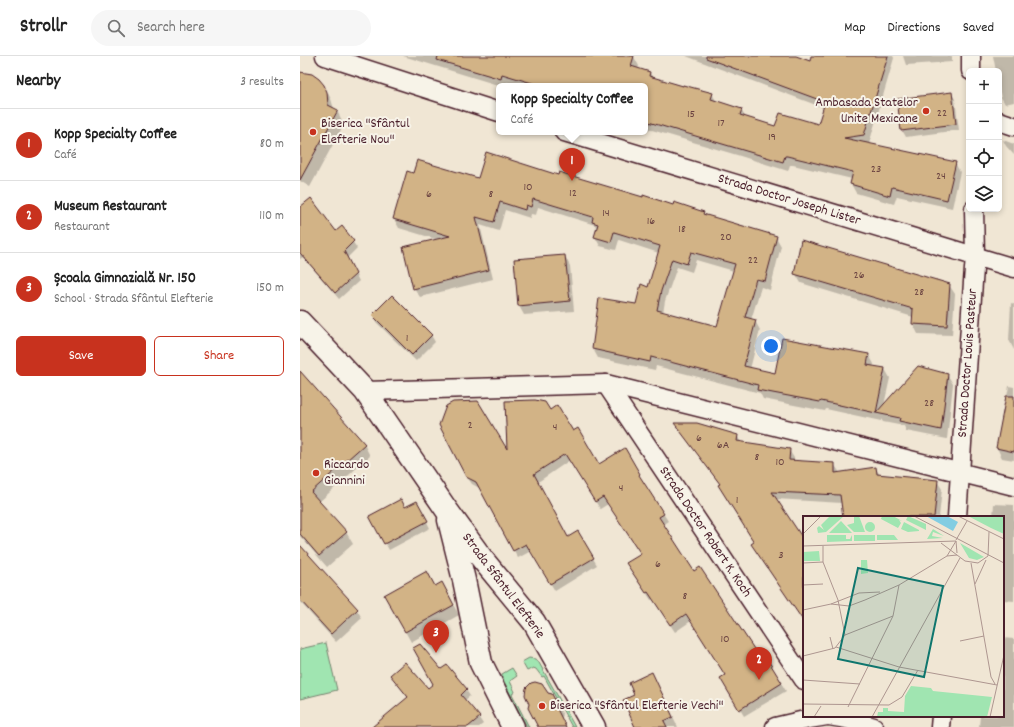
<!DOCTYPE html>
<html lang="en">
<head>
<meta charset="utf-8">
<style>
	:root { --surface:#fff; --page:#f6f6f6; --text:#222; --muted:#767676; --line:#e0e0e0; --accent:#c8321e }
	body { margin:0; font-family:Dekko,sans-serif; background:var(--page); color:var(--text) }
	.controls { position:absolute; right:12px; top:12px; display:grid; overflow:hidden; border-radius:6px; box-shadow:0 2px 6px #0003 }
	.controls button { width:36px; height:36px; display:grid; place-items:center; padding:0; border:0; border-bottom:1px solid var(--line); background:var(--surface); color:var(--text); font:20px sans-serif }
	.you { position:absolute; left:471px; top:290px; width:14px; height:14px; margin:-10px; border:3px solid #fff; border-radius:50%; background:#1a73e8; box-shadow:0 0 0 6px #1a73e833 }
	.badge { display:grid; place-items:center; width:26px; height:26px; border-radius:50%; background:var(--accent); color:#fff; font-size:13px; font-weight:700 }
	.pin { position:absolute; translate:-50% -33px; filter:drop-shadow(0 1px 2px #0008) }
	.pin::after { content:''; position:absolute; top:21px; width:14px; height:12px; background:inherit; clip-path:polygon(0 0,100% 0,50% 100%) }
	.popup { position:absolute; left:196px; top:27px; width:152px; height:52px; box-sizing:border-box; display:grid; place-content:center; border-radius:6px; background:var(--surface); filter:drop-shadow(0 1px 3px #0005); font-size:13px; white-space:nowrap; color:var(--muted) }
	.popup b { font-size:15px; color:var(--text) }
	.popup::after { content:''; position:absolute; left:50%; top:100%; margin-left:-8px; border:8px solid transparent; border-top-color:var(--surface) }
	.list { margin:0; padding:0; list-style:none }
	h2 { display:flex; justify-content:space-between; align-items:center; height:52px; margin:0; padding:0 16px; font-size:17px }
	h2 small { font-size:13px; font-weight:400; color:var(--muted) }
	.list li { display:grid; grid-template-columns:26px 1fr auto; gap:12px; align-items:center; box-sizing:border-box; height:72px; padding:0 16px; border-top:1px solid var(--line) }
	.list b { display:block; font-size:15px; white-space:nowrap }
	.list p { margin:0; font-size:13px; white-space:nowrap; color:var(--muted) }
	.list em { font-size:13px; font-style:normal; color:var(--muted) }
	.actions { display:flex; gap:8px; padding:12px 16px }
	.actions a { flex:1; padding:9px 0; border:1px solid var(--accent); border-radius:6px; text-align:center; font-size:14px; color:var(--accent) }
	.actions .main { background:var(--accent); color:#fff }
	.icon { flex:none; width:22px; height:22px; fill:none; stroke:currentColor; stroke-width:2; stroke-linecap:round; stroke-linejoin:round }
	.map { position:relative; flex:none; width:714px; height:671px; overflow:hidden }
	header { display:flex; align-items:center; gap:24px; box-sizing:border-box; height:56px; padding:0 20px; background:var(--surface); border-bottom:1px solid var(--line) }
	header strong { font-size:19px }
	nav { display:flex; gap:22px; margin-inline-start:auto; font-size:14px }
	.search { width:280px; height:36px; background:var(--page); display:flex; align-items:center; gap:10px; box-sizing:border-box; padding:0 14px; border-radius:22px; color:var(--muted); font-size:15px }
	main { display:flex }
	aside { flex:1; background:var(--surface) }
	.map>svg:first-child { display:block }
	.green { fill:#a0e5b1; stroke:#75826e }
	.shadow { fill:#0003; fill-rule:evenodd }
	.building { fill:#d2b386; stroke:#4a1f2b; fill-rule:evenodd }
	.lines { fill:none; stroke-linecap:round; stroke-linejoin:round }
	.street-casing { stroke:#4a1f2b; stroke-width:21 }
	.secondary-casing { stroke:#4a1f2b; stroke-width:25 }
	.street { stroke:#f7f3e8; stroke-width:18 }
	.secondary { stroke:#f7f3e8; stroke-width:22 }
	.poi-dot { fill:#c8321e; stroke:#f7f3e8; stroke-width:1.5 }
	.labels { text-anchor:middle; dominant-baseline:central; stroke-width:4; stroke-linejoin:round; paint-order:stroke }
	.number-label { font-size:12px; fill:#6c4442 }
	.poi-label { font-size:14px; fill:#4a1f2b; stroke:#f7f3e8; text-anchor:start }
	.street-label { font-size:14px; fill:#4a1f2b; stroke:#f7f3e8 }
	.inset-road { fill:none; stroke:#ae9690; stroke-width:1 }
	.view { fill:#0f766e; fill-opacity:0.15; stroke:#0f766e; stroke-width:2 }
	.inset-edge { fill:none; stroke:#4a1f2b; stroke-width:2 }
</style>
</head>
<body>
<header>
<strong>Strollr</strong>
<div class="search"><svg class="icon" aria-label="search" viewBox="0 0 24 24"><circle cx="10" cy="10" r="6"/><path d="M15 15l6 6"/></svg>Search here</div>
<nav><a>Map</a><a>Directions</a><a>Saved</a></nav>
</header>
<main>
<aside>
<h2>Nearby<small>3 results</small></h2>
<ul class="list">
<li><span class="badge">1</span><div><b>Kopp Specialty Coffee</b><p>Café</p></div><em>80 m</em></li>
<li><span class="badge">2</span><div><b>Museum Restaurant</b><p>Restaurant</p></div><em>110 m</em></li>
<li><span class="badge">3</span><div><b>Școala Gimnazială Nr. 150</b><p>School · Strada Sfântul Elefterie</p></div><em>150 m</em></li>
</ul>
<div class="actions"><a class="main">Save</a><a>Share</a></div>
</aside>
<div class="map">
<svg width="714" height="671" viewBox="0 0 714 671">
	<rect width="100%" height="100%" fill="#f0e6d4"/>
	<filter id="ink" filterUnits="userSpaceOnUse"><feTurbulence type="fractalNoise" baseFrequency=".025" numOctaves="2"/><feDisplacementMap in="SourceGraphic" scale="8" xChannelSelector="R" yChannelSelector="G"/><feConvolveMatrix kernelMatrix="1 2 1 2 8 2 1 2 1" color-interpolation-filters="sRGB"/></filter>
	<g filter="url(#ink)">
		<!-- green -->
		<g class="green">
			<polygon points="26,587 37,634 0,643 0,593"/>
			<polygon points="229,602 235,603 238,605 275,671 272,671 244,620 242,621 236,613 233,612 227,615 222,606"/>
			<polygon points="212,612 217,620 210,625 215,636 212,638 229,671 227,671 202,622 202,618"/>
		</g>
		<!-- shadow -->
		<g class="shadow">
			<polygon points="103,0 331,0 334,1 339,10 338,13 350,17 353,22 412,38 417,46 441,54 446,62 476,72 519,69 524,52 386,0 493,0 510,6 513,0 593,0 594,2 569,88 655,107 660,116 652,152 597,140 594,148 556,137 551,128 552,123 493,109 490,109 488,115 437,99 345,72 345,30 220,30 207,26 206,30 201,30"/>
			<polygon points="603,0 652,0 652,6 606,9"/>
			<polygon points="693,0 714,0 714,46 705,48 701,41 699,31 699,15 696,15"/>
			<polygon points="0,19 24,30 31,43 34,53 37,55 44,68 10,131 0,125"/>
			<polygon points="651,37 655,43 659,74 606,81 602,74"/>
			<polygon points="703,84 714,88 714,99 706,90"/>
			<path d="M114 118 179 123 259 120 374 151 403 156 405 160 476 181 481 190 470 234 461 231 451 264 455 265 460 274 450 313 476 318 569 299 574 308 573 311 585 313 590 322 584 349 647 318 653 328 647 383 606 375 604 370 583 366 581 363V365L526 353 525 355 463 343 460 337 356 310 355 314 298 302 293 293 337 249 348 232 359 197 319 184 316 194 300 190 295 181 297 173 295 169 238 151 236 159 231 158 230 162 205 154 199 175 180 169 193 223 120 241 114 232 139 184 99 172 94 163ZM396 204 434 215 418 271 363 257 365 245 377 211 392 216Z"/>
			<polygon points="0,152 36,176 42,171 57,192 47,202 59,225 39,243 3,201 0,203"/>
			<polygon points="265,200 270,210 274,255 224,259 219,250"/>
			<polygon points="495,217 649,229 655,238 652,279 618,278 613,268 613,261 501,227"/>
			<polygon points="711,247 714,248 714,294 709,284"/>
			<polygon points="73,259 131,279 135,286 116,305 76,266"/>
			<polygon points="0,323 64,388 70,400 19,446 46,476 53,488 27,511 0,480"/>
			<polygon points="709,330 714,331 714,404 702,402 697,392"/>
			<polygon points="250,355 273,377 299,409 324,394 343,427 368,465 362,469 394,516 458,600 463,597 486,635 444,660 421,622 426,619 391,565 375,576 353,543 351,544 332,515 342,498 308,448 300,453 270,404 238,426 268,482 277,476 297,509 255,535 231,495 218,502 181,433 172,428 167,421 208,397"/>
			<polygon points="437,379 441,387 489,394 494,402 494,406 534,408 540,417 576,413 580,419 637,425 642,433 639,461 544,461 542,447 476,443 504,485 504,566 422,433"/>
			<polygon points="117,446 130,472 89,494 70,460 105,452"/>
			<polygon points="694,448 714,449 714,545 703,544 703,461 693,461"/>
			<polygon points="0,501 57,554 62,562 36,586 0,546"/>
			<polygon points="141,527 159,559 111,586 85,539 135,531"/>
			<polygon points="703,582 714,583 714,671 679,671 680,660 703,660"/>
			<polygon points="146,610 166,634 170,640 164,645 179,662 183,668 179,671 74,671 108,642 91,619 128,633 134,629 141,615"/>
			<polygon points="352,617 357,627 378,671 336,671 336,639"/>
			<polygon points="248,638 251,639 263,659 261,663 266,671 238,671"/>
		</g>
		<!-- building -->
		<g class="building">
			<polygon points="138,0 334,0 331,10 350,16 349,20 383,30 383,29 413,37 411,43 442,53 440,59 475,70 480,57 518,68 525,46 406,2 406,0 496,0 510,5 511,0 588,0 564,79 544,82 656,106 647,144 592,131 590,140 550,128 553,116 487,100 485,100 483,106 345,65 345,30 242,30 202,18 201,23 137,4"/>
			<polygon points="0,16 12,18 19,23 24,29 27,36 28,49 38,54 0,124"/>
			<polygon points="652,36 656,68 601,75 597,43"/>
			<path d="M186 96 258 119 259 116 343 141V139L373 149 374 146 404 156 403 158 477 180 465 225 456 223 445 261 456 264 444 310 475 317 482 282 569 298 567 309 585 312 576 357 521 345 520 346 457 334 458 329 351 301 350 306 292 293 299 242 336 248 341 228 348 231 360 190 314 176 311 186 294 181 298 168 292 166 293 161 233 143 231 151 226 149 225 154 200 146 194 166 176 161 189 214 113 233 103 191 150 180 93 163 107 115 113 117 117 104 178 122ZM391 196 435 208 417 270 357 254 361 235 372 203 387 208Z"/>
			<polygon points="11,142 36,175 42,170 54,185 44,195 56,218 35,237 0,197 0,151"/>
			<polygon points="501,184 650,228 647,270 612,268 613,253 494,218"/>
			<polygon points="265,199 270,245 218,250 214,203"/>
			<polygon points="92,239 132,279 112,299 72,259"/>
			<polygon points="618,310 648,318 641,374 599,365 600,362 576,357"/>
			<polygon points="0,315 65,388 11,436 47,476 19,500 0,478"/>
			<polygon points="706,340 714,340 714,396 696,392"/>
			<polygon points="235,344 245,346 250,354 257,349 273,375 278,372 299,408 325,392 340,418 339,419 364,458 359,461 394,515 400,511 458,599 463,596 482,627 439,654 420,622 425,619 386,558 370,569 348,536 346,537 326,507 341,498 303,441 295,446 265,398 234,418 268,481 278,475 294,502 250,528 226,488 213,495 176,426 166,421 139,369 146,350 153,346 178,345 207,393 205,345"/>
			<polygon points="374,367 397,367 438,379 437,385 490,393 489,404 535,407 535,417 576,411 577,418 638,424 634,461 543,461 540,439 472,436 504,484 504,566 451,488 454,486 418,429 420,428"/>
			<polygon points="101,443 105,451 117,445 128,465 84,488 69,460"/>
			<polygon points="0,489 58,553 31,578 0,544"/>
			<polygon points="127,515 135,530 142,526 154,549 105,576 84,539"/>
			<polygon points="120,588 141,613 147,609 167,633 161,639 180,661 168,671 72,671 108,641 90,619 105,606 128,632 133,628 113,592"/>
			<polygon points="352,616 373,661 364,665 367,671 335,671 323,644 334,639 329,627"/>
			<polygon points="235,626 242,628 248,637 252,638 256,646 255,649 266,671 238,671 228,652 229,648 225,639 226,632 231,627"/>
		</g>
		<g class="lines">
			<!-- street casing -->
			<g class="street-casing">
				<g id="street">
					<polyline points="25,0 199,56"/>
					<polyline points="671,0 671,15"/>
					<polyline points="699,65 714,70"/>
					<polyline points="264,76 714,212"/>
					<polyline points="306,328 504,624"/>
					<polyline points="65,335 306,328 714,430"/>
					<polyline points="657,461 673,226 675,200 674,153"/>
					<polyline points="529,660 547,663 574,671"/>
					<polyline points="475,671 509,663 527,660"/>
					<polyline points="640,671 641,660"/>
				</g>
			</g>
			<!-- secondary casing -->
			<g class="secondary-casing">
				<g id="secondary">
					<polyline points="0,266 65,335 146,453 183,504 234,566 294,671"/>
					<polyline points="149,464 164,524 181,607 213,671"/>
				</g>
			</g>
			<!-- street -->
			<use href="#street" class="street"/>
			<!-- secondary -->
			<use href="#secondary" class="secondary"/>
		</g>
	</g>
	<!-- markers -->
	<g class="poi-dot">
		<circle cx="626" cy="55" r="4"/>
		<circle cx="13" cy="76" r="4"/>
		<circle cx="16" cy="417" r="4"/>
		<circle cx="242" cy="650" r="4"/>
	</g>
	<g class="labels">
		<!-- number labels -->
		<g class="number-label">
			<text x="642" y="57">22</text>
			<text x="391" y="58">15</text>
			<text x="421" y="67">17</text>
			<text x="472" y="81">19</text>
			<text x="576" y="113">23</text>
			<text x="641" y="120">24</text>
			<text x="228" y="131">10</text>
			<text x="273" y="137">12</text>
			<text x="129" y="138">6</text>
			<text x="191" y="138">8</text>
			<text x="306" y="157">14</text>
			<text x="351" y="165">16</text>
			<text x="382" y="173">18</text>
			<text x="426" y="181">20</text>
			<text x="453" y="204">22</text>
			<text x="559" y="219">26</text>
			<text x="619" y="236">28</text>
			<text x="107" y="282">1</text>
			<text x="629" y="347">28</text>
			<text x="170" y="369">2</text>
			<text x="255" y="371">4</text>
			<text x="399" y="382">6</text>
			<text x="423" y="389">6A</text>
			<text x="457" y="401">8</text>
			<text x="480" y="406">10</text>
			<text x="321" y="432">4</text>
			<text x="437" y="444">1</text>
			<text x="481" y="499">3</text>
			<text x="358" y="508">6</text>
			<text x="385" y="540">8</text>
			<text x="425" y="583">10</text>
		</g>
		<!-- poi labels -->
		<g class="poi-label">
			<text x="618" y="47" text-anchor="end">Ambasada Statelor<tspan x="618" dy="16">Unite Mexicane</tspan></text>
			<text x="21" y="68">Biserica "Sfântul<tspan x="21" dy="16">Elefterie Nou"</tspan></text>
			<text x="24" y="409">Riccardo<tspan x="24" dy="16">Giannini</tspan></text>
			<text x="250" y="650">Biserica "Sfântul Elefterie Vechi"</text>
		</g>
		<!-- street labels -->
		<g class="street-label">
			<text transform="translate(489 144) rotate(17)">Strada Doctor Joseph Lister</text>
			<text transform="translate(668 307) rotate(-86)">Strada Doctor Louis Pasteur</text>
			<text transform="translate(405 476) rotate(56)">Strada Doctor Robert K. Koch</text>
			<text transform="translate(203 530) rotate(53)">Strada Sfântul Elefterie</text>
		</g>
	</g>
	<!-- overview -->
	<g transform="translate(503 460)">
		<rect width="201" height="201" fill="#f0e6d4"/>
		<path d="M27 0H41L23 16 15 17 14 12 16 10 21 14 18 9ZM56 0 62 16H51L44 9 51 7V1ZM79 0H90L99 5 96 4 98 7 95 12 78 3ZM105 0 123 8V14L103 4ZM165 0H201V18L188 12ZM38 5 49 17H26ZM62 11a5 5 0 1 1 10 0a5 5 0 1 1-10 0ZM101 6 116 14V15L105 16 98 13ZM130 13 141 20 130 16 129 20 140 22 124 23ZM24 19H43V23H47L49 19V25L24 26ZM51 19H72V25H51ZM74 19H91L95 24H74ZM157 27 181 41 174 44 166 42ZM16 35 17 45H0V36ZM58 44H64L65 57 58 58ZM108 170 128 172 130 175 189 181 184 201H74L75 196H80V192H85V195L101 196 102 180Z" fill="#a0e5b1"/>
		<path d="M123 0H144L155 6 150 15Z" fill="#82cde2"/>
		<path class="inset-road" d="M111 0 201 47M155 0 201 23M0 18 18 0M153 24 164 5M153 25 154 37M138 27 162 45 175 47 185 40 186 16M0 30 153 25M144 40 153 25M0 47 20 46M168 47 188 161 192 168M172 68 183 44M0 69 20 68M28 88 46 90 62 84 96 69 144 40 154 39M0 94 28 88 56 77 77 76M42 119 90 100M27 121 30 133M157 125 181 120M33 131 96 151 194 169M0 140 32 132 42 119 35 84 20 46V30M0 164 57 168M0 188 86 189 99 181 115 154M45 191 90 100 96 69M11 201 18 190M69 201 157 42M187 201 201 139"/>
		<path class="view" d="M55 52 140 70 121 161 35 143Z"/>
		<rect width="201" height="201" class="inset-edge"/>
	</g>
</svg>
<div class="controls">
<button>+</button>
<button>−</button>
<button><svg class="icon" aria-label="locate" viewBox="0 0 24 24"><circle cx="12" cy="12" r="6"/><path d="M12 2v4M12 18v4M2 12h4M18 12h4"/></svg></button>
<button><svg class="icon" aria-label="layers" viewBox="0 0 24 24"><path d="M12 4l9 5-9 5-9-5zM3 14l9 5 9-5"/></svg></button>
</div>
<div class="you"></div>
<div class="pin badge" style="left:272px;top:125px">1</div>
<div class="popup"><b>Kopp Specialty Coffee</b>Café</div>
<div class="pin badge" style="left:459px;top:624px">2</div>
<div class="pin badge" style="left:136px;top:597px">3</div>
</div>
</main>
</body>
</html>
